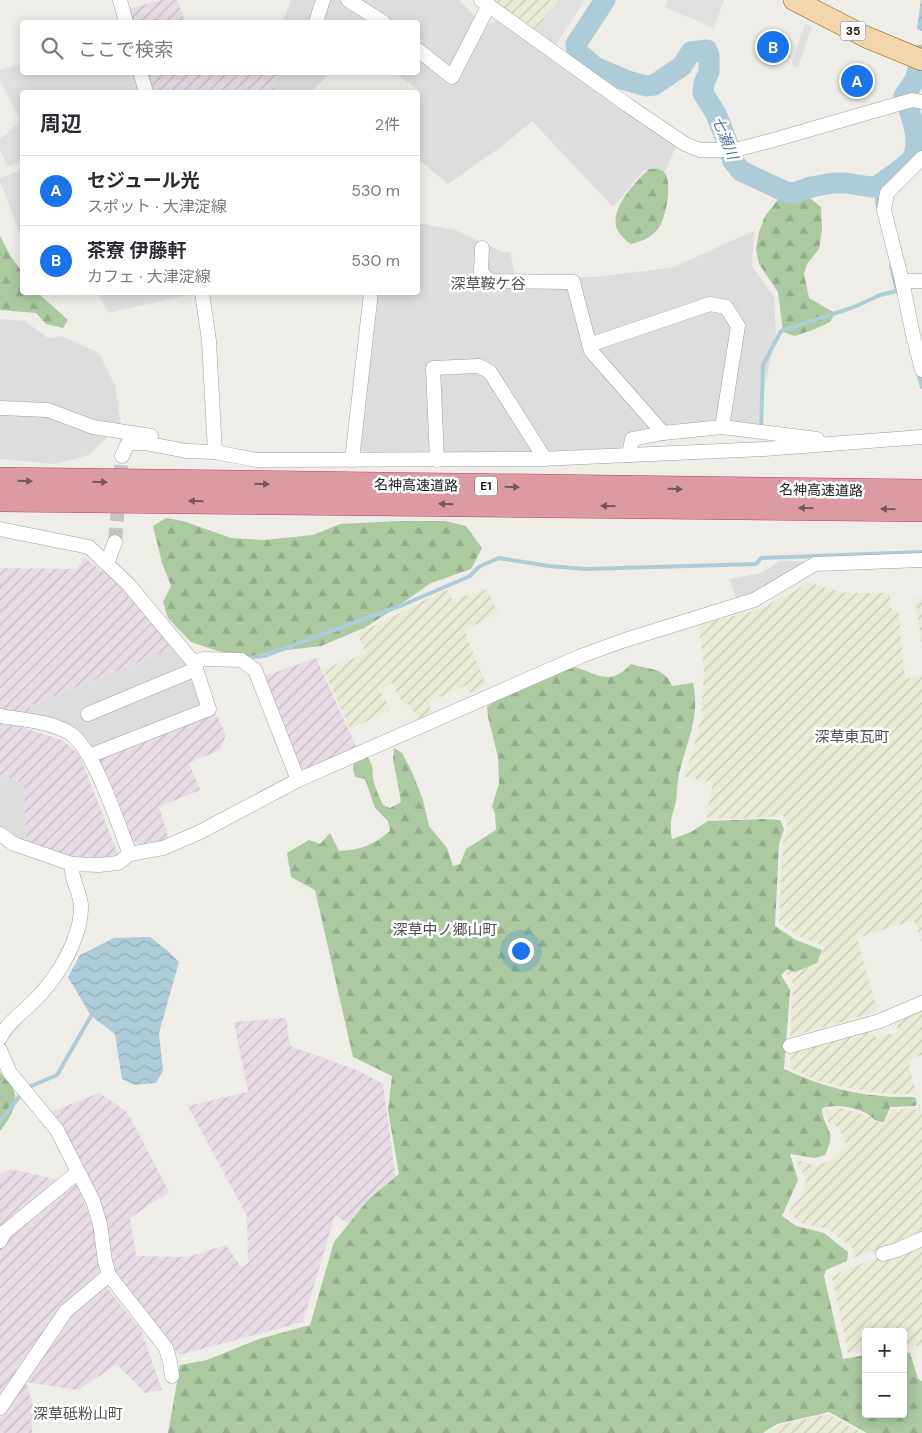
<!DOCTYPE html>
<html lang="ja">
<head>
<meta charset="utf-8">
<style>
	:root { --surface:#fff; --page:#f2f2f3; --text:#2b2b33; --muted:#7c7c81; --line:#e1e1e2; --accent:#1a73e8 }
	body { margin:0; font-family:"DM Sans","Noto Sans JP",sans-serif; background:var(--page); color:var(--text) }
	.controls { position:absolute; right:15px; bottom:15px; display:grid; overflow:hidden; border-radius:5px; box-shadow:0 2px 12px #0003 }
	.controls button { width:45px; height:45px; display:grid; place-items:center; padding:0; border:0; border-bottom:1px solid var(--line); background:var(--surface); color:var(--text); font:25px sans-serif }
	.you { position:absolute; left:520px; top:950px; width:18px; height:18px; margin:-12px; border:4px solid #fff; border-radius:50%; background:#1a73e8; box-shadow:0 0 0 8px #1a73e833 }
	.badge { display:grid; place-items:center; width:32px; height:32px; border-radius:50%; background:var(--accent); color:#fff; font-size:16px; font-weight:700 }
	.pin { position:absolute; translate:-50% -50%; border:2px solid #fff; box-shadow:0 1px 5px #0006 }
	.list { margin:0; padding:0; list-style:none }
	h2 { display:flex; justify-content:space-between; align-items:center; height:65px; margin:0; padding:0 20px; font-size:21px }
	h2 small { font-size:16px; font-weight:400; color:var(--muted) }
	.list li { display:grid; grid-template-columns:32px 1fr auto; gap:15px; align-items:center; box-sizing:border-box; height:70px; padding:0 20px; border-top:1px solid var(--line) }
	.list b { display:block; font-size:19px; white-space:nowrap }
	.list p { margin:0; font-size:16px; white-space:nowrap; color:var(--muted) }
	.list em { font-size:16px; font-style:normal; color:var(--muted) }
	.icon { flex:none; width:28px; height:28px; fill:none; stroke:currentColor; stroke-width:2; stroke-linecap:round; stroke-linejoin:round }
	.map { position:relative; flex:none; width:922px; height:1433px; overflow:hidden }
	.search { position:absolute; background:var(--surface); box-shadow:0 2px 12px #0003; left:20px; top:20px; width:400px; height:55px; display:flex; align-items:center; gap:12px; box-sizing:border-box; padding:0 18px; border-radius:5px; color:var(--muted); font-size:19px }
	.panel { position:absolute; background:var(--surface); box-shadow:0 2px 12px #0003; left:20px; top:90px; width:400px; height:205px; border-radius:5px }
	.map>svg:first-child { display:block }
	.residential { fill:#dedddd }
	.industrial { fill:url(#industrial-furrows) }
	.farmland { fill:url(#farmland-furrows) }
	.forest { fill:url(#forest-firs) }
	.parking { fill:#e0e0e0 }
	.water { fill:url(#water-waves) }
	.lines { fill:none; stroke-linecap:round; stroke-linejoin:round }
	.stream { stroke:#aeccd7; stroke-width:4 }
	.river { stroke:#aeccd7; stroke-width:21 }
	.street-tunnel { stroke:#c6c4c0; stroke-width:14; stroke-dasharray:14 7; stroke-linecap:butt }
	.street-casing { stroke:#a1a1a1; stroke-width:15 }
	.primary-casing { stroke:#896613; stroke-width:22 }
	.highway-casing { stroke:#c53d67; stroke-width:26 }
	.street { stroke:#fff; stroke-width:14 }
	.primary { stroke:#f1d5ab; stroke-width:21 }
	.highway { stroke:#dc9aa4; stroke-width:25 }
	.oneway { fill:#75575b }
	.labels { text-anchor:middle; dominant-baseline:central; stroke-width:5; stroke-linejoin:round; paint-order:stroke }
	.shield { fill:#fff; stroke:#636363; stroke-width:1 }
	.shield-label { font-size:12px; font-weight:bold; fill:#202020 }
	.street-label { font-size:14px; fill:#202020; stroke:#fff }
	.water-label { font-size:15px; font-style:italic; fill:#54769d; stroke:#fff }
	.neighbourhood-label { font-size:15px; fill:#535353; stroke:#fff }
</style>
</head>
<body>
<div class="map">
<svg width="922" height="1433" viewBox="0 0 922 1433">
	<defs>
		<pattern id="industrial-furrows" width="10" height="10" patternUnits="userSpaceOnUse" patternTransform="scale(1.25)"><rect width="10" height="10" fill="#e7dbe5"/><path d="M-1 1l2-2M0 10L10 0M9 11l2-2" fill="none" stroke="#c6bcc4"/></pattern>
		<pattern id="farmland-furrows" width="10" height="10" patternUnits="userSpaceOnUse" patternTransform="scale(1.25)"><rect width="10" height="10" fill="#e9ebd6"/><path d="M-1 1l2-2M0 10L10 0M9 11l2-2" fill="none" stroke="#c8c9b7"/></pattern>
		<pattern id="forest-firs" width="22" height="20" patternUnits="userSpaceOnUse" patternTransform="scale(1.25)"><rect width="22" height="20" fill="#acc9a2"/><path d="M5 1l3.5 6h-7zM16 11l3.5 6h-7z" fill="#94ac8b"/></pattern>
		<pattern id="water-waves" width="16" height="10" patternUnits="userSpaceOnUse" patternTransform="scale(1.25)"><rect width="16" height="10" fill="#aeccd7"/><path d="M0 5q4-4 8 0t8 0" fill="none" stroke="#95afb8"/></pattern>
	</defs>
	<rect width="100%" height="100%" fill="#efede8"/>
	<!-- residential -->
	<g class="residential">
		<polygon points="291,0 459,0 485,26 503,18 677,143 664,175 644,170 613,207 532,121 505,144 448,184 418,159 418,92 416,92 418,90 395,73 418,72 418,22 283,22"/>
		<polygon points="276,73 330,73 313,90 306,92 274,92"/>
		<polygon points="418,223 455,230 503,252 510,252 515,277 595,277 671,268 754,231 752,266 774,297 776,333 764,389 758,427 692,428 626,436 620,452 374,454 361,450 373,293 418,292"/>
		<polygon points="0,319 25,321 48,338 62,336 99,353 115,385 121,424 89,455 55,464 0,459"/>
		<polygon points="780,561 802,561 806,564 754,596 737,600 729,579 761,573"/>
		<polygon points="174,648 191,669 205,709 91,753 39,721 28,706"/>
		<polygon points="0,775 24,783 26,844 0,831"/>
	</g>
	<!-- industrial -->
	<g class="industrial">
		<polygon points="160,0 177,0 185,22 132,22 129,9"/>
		<polygon points="147,73 276,73 274,92 152,92"/>
		<polygon points="84,557 111,578 158,623 174,648 29,706 39,721 0,715 0,568 77,569"/>
		<polygon points="316,658 358,751 311,769 297,769 262,677"/>
		<polygon points="215,712 226,735 220,750 189,763 200,790 159,807 169,840 143,848 129,837 97,758"/>
		<polygon points="0,722 15,725 62,740 79,754 119,857 102,861 71,859 26,844 24,783 0,775"/>
		<polygon points="286,1018 290,1046 357,1070 383,1084 399,1203 383,1246 335,1215 303,1322 179,1355 112,1272 106,1242 51,1112 99,1093 127,1112 169,1192 130,1218 136,1256 188,1257 226,1245 241,1267 248,1263 247,1216 188,1106 248,1092 234,1022"/>
		<polygon points="10,1169 77,1184 93,1226 106,1287 141,1330 162,1390 145,1393 117,1364 78,1390 26,1382 33,1405 32,1433 0,1433 0,1175"/>
	</g>
	<!-- farmland -->
	<g class="farmland">
		<polygon points="491,0 558,0 534,33"/>
		<polygon points="809,583 846,593 889,593 892,610 898,610 905,679 922,675 922,942 914,920 857,938 877,1009 875,1012 790,1037 793,984 785,970 790,964 798,967 820,958 824,946 799,936 779,923 783,843 788,828 784,816 738,819 706,818 713,783 685,777 701,719 704,669 699,629 704,623 758,610"/>
		<polygon points="447,589 452,600 487,589 498,614 464,630 486,685 470,693 465,686 429,702 432,715 421,722 409,704 404,705 392,683 380,690 390,710 350,729 323,669 366,654 358,634"/>
		<polygon points="922,597 922,648 915,598"/>
		<polygon points="922,1009 922,1055 911,1060 909,1066 917,1096 912,1094 888,1094 848,1088 818,1081 790,1068 791,1049 871,1028 876,1038 899,1032 895,1020"/>
		<polygon points="919,1102 922,1112 922,1231 896,1244 853,1258 853,1249 829,1229 802,1223 789,1213 793,1203 801,1197 806,1180 796,1160 814,1165 829,1162 846,1145 840,1129 827,1121 826,1111 841,1108 869,1116 881,1124 885,1124 891,1110 909,1109 916,1110 919,1107"/>
		<polygon points="922,1242 922,1346 903,1346 903,1332 866,1332 866,1350 848,1353 832,1276 878,1257"/>
		<polygon points="828,1414 862,1433 768,1433 779,1425"/>
	</g>
	<!-- forest -->
	<g class="forest">
		<path d="M649 169C653 169 658 168 661 170 675 175 666 220 658 229 650 238 641 242 630 244 626 240 619 234 617 229 609 209 636 181 649 169Z"/>
		<polygon points="806,195 821,207 822,230 819,249 807,264 804,274 809,298 835,313 830,322 815,329 795,336 783,332 778,292 759,264 756,249 759,232 765,216 781,196"/>
		<polygon points="0,236 10,255 22,272 22,292 38,293 68,320 63,328 46,324 36,313 0,310"/>
		<polygon points="166,518 183,521 231,538 264,540 313,535 340,524 398,521 445,521 466,526 482,548 471,569 431,583 394,609 364,628 321,646 270,652 250,657 218,651 191,642 168,618 163,602 171,586 162,563 153,526"/>
		<path d="M631 664C649 670 665 667 672 686L693 683C701 716 686 743 679 774 677 783 677 792 676 801 672 819 669 819 672 839L691 832 708 821 764 819 780 820 784 829 779 844 775 926 796 940 822 950 817 963 795 972 787 969 781 975 790 990 784 1069C828 1089 866 1098 913 1097L916 1098 917 1104 915 1106 890 1107 884 1122C875 1122 872 1117 866 1113 851 1106 837 1104 822 1108 823 1131 838 1128 825 1155L815 1158 790 1154 798 1180 782 1216 796 1226 824 1233 848 1252 847 1261 826 1270 824 1276 843 1359 866 1355V1414H903V1351L910 1353 918 1379 922 1381V1433H867L829 1412 777 1424 763 1433H168L180 1365 207 1360 259 1339 310 1325 334 1242 368 1200 399 1174 388 1110 392 1076 353 1057 315 890 291 877 287 853 309 840 320 844 330 833 339 851C360 850 374 845 390 831L388 821 375 808 365 779 355 777 353 768 354 759 366 754C377 770 370 772 375 786 377 792 380 799 383 805L390 808 401 802 393 759 394 748 402 753 412 772 423 800 429 826 447 848 453 866 460 864 466 849 496 830 495 814 492 806 499 784 498 757 488 717 487 707C511 687 546 678 575 667 599 675 611 686 631 664Z"/>
		<path d="M0 1072C3 1077 9 1082 12 1087 21 1103 10 1118 0 1131Z"/>
	</g>
	<!-- parking -->
	<g class="parking">
		<polygon points="558,0 585,0 553,49 534,33"/>
		<polygon points="668,0 724,0 714,28 665,7"/>
		<polygon points="805,24 812,27 798,67 791,65"/>
		<polygon points="22,64 22,72 133,73 139,92 22,92 22,162 7,166 0,149 0,139 21,121 0,81 0,70"/>
		<polygon points="22,170 22,240 0,181 0,178"/>
		<polygon points="194,293 194,294 108,313 98,294 95,293"/>
	</g>
	<!-- water -->
	<g class="water">
		<polygon points="921,0 922,0 922,31 917,29"/>
		<polygon points="150,937 168,951 179,962 159,1033 163,1071 156,1083 135,1085 122,1079 115,1034 91,1016 68,977 80,955 114,938"/>
	</g>
	<g class="lines">
		<!-- stream -->
		<g class="stream">
			<polyline points="878,186 876,191 878,208"/>
			<polyline points="891,266 897,291"/>
			<polyline points="918,373 922,387"/>
			<polyline points="761,428 763,365 781,331 854,307 880,295 897,291"/>
			<polyline points="246,658 264,656 405,604 470,576 480,566 499,558 549,566 586,569 756,564 761,558 922,552"/>
			<polyline points="29,1087 57,1075 91,1016"/>
			<polyline points="0,1122 21,1094"/>
		</g>
		<!-- river -->
		<path class="river" d="M605 0 576 44 577 51 595 67 625 80 646 86 654 85 682 66 691 52 707 50 709 56V72L704 83 703 93 716 114 726 139 733 161 741 171 786 192 794 193 811 187 833 183H846L871 187 878 186C888 177 903 170 912 159 922 141 911 115 904 96L915 80 922 55"/>
		<!-- street-tunnel -->
		<polyline class="street-tunnel" points="115,542 122,456"/>
		<!-- street casing -->
		<g class="street-casing">
			<g id="street">
				<polyline points="120,0 126,22"/>
				<polyline points="348,0 383,22"/>
				<polyline points="481,0 626,104 685,144 700,150 735,150 770,141 912,100 922,102"/>
				<polyline points="316,22 323,0"/>
				<polyline points="418,50 452,77 489,5"/>
				<polyline points="140,72 146,92"/>
				<polyline points="922,158 887,193 884,210 902,281 913,335 922,370"/>
				<polyline points="482,248 481,272 489,281 573,282 591,351 663,433"/>
				<polyline points="902,281 922,281"/>
				<polyline points="202,292 209,341 215,452"/>
				<polyline points="589,345 710,304 726,307 738,326 722,427"/>
				<polyline points="0,408 48,410 93,427 151,436"/>
				<polyline points="629,455 632,439 663,433 722,427 817,439"/>
				<polyline points="122,456 128,443 145,443 186,451 215,452 257,460 540,459 764,449 922,437"/>
				<polyline points="352,460 371,292"/>
				<polyline points="437,460 433,368 479,366 490,372 545,459"/>
				<polyline points="0,529 89,547 107,564 115,542"/>
				<polyline points="107,564 128,584 194,663 203,659 241,660 255,670 298,780"/>
				<polyline points="88,714 196,669"/>
				<path d="M0 716C23 720 51 721 71 734 95 751 118 825 130 854"/>
				<polyline points="89,756 209,709 194,663"/>
				<polyline points="0,834 14,844 72,864 99,865 118,863 130,854 163,848 198,833 298,780 581,656 625,640 754,600 815,564 922,560"/>
				<path d="M0 1038C7 1023 23 1012 34 1001 53 982 71 955 78 928 80 922 81 912 81 905 80 891 70 878 72 864"/>
				<polyline points="790,1046 880,1021 922,1003"/>
				<polyline points="0,1050 10,1073 57,1130 93,1201 100,1224 105,1261 109,1275 166,1348 170,1362 172,1376"/>
				<polyline points="0,1241 5,1232 78,1172"/>
				<polyline points="883,1254 897,1250 922,1239"/>
				<polyline points="0,1408 66,1311 109,1275"/>
			</g>
		</g>
		<!-- primary casing -->
		<g class="primary-casing">
			<polyline id="primary" points="794,0 866,37 922,60"/>
		</g>
		<!-- highway casing -->
		<g class="highway-casing">
			<g id="highway">
				<polyline points="0,480 922,492"/>
				<polyline points="0,499 922,509"/>
			</g>
		</g>
		<!-- street -->
		<use href="#street" class="street"/>
		<!-- primary -->
		<use href="#primary" class="primary"/>
		<!-- highway -->
		<use href="#highway" class="highway"/>
	</g>
	<!-- one-way arrows -->
	<defs><path id="oneway-solid" d="M-6-.8H1V-3.2L6.5 0L1 3.2V.8H-6Z" transform="scale(1.25)"/></defs>
	<g class="oneway">
		<use href="#oneway-solid" transform="translate(25 481) rotate(1)"/>
		<use href="#oneway-solid" transform="translate(100 482) rotate(1)"/>
		<use href="#oneway-solid" transform="translate(262 484) rotate(1)"/>
		<use href="#oneway-solid" transform="translate(512 487) rotate(1)"/>
		<use href="#oneway-solid" transform="translate(675 489) rotate(1)"/>
		<use href="#oneway-solid" transform="translate(196 501) rotate(-179)"/>
		<use href="#oneway-solid" transform="translate(446 504) rotate(-179)"/>
		<use href="#oneway-solid" transform="translate(608 506) rotate(-179)"/>
		<use href="#oneway-solid" transform="translate(806 508) rotate(-179)"/>
		<use href="#oneway-solid" transform="translate(888 509) rotate(-179)"/>
	</g>
	<g class="labels">
		<!-- shield labels -->
		<g class="shield">
			<rect x="840.5" y="21.5" width="25" height="19" rx="4"/>
			<rect x="475" y="476.5" width="22" height="19" rx="4"/>
		</g>
		<g class="shield-label">
			<text x="853" y="31">35</text>
			<text x="486" y="486">E1</text>
		</g>
		<!-- street labels -->
		<g class="street-label">
			<text transform="translate(416 485) rotate(1)">名神高速道路</text>
			<text transform="translate(821 490) rotate(1)">名神高速道路</text>
		</g>
		<!-- water labels -->
		<g class="water-label">
			<text transform="translate(725 138) rotate(68)">七瀬川</text>
		</g>
		<!-- neighbourhood labels -->
		<g class="neighbourhood-label">
			<text x="488" y="284">深草鞍ケ谷</text>
			<text x="852" y="737">深草東瓦町</text>
			<text x="445" y="930">深草中ノ郷山町</text>
			<text x="78" y="1414">深草砥粉山町</text>
		</g>
	</g>
</svg>
<div class="controls">
<button>+</button>
<button>−</button>
</div>
<div class="you"></div>
<div class="pin badge" style="left:857px;top:81px">A</div>
<div class="pin badge" style="left:773px;top:47px">B</div>
<div class="search"><svg class="icon" aria-label="search" viewBox="0 0 24 24"><circle cx="10" cy="10" r="6"/><path d="M15 15l6 6"/></svg>ここで検索</div>
<section class="panel">
<h2>周辺<small>2件</small></h2>
<ul class="list">
<li><span class="badge">A</span><div><b>セジュール光</b><p>スポット · 大津淀線</p></div><em>530 m</em></li>
<li><span class="badge">B</span><div><b>茶寮 伊藤軒</b><p>カフェ · 大津淀線</p></div><em>530 m</em></li>
</ul>
</section>
</div>
</body>
</html>
